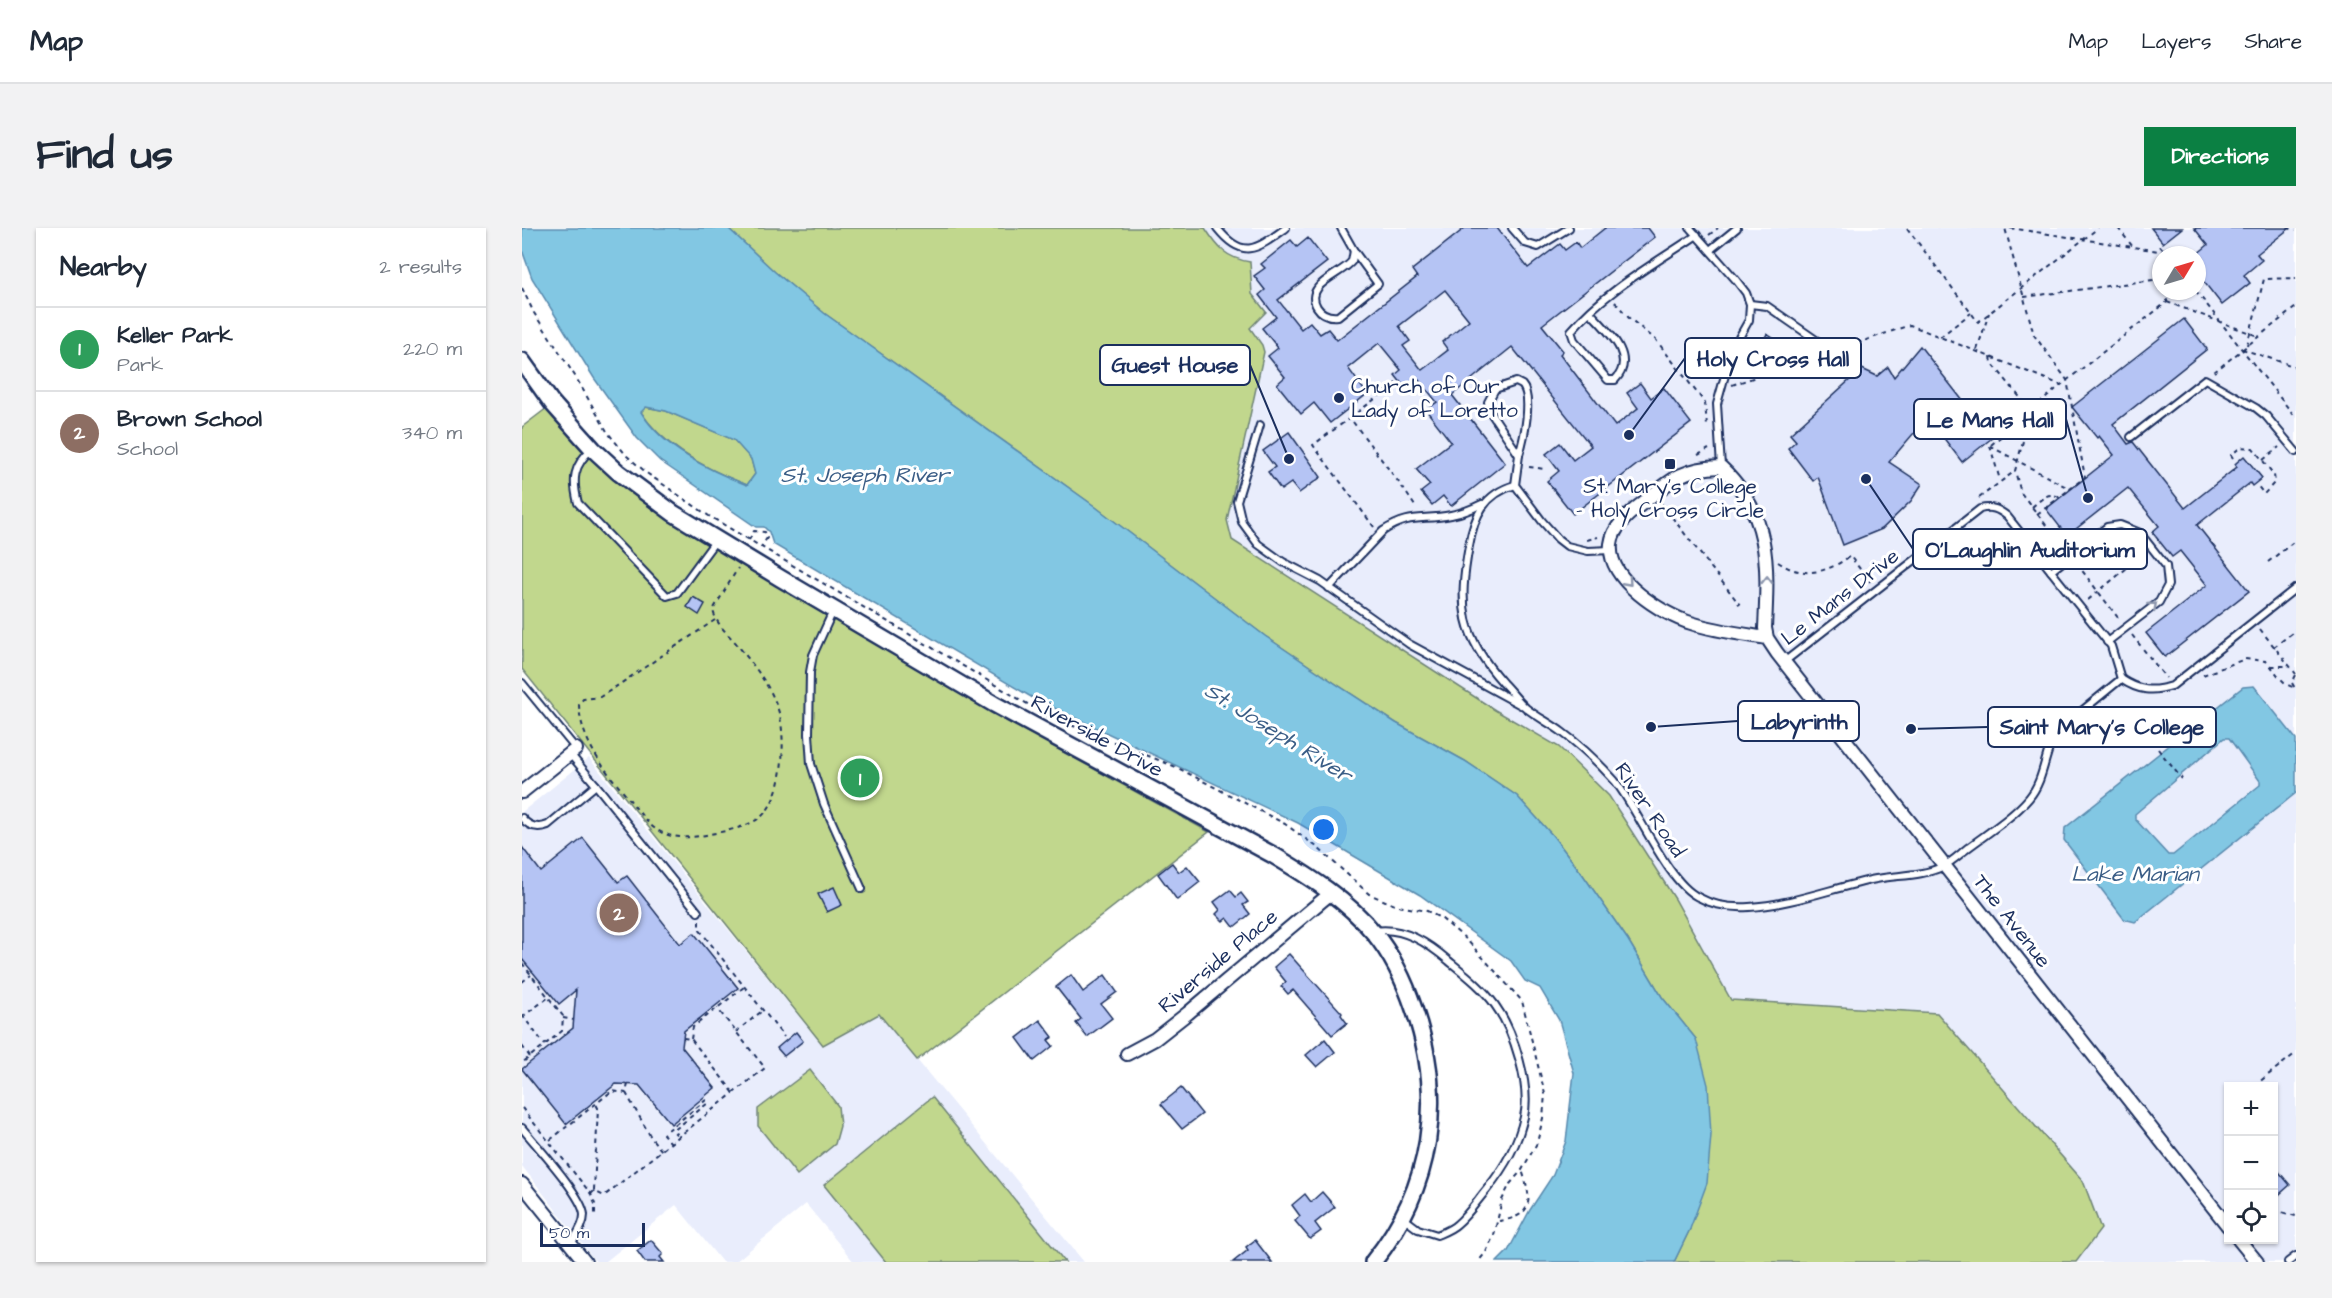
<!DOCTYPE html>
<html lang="en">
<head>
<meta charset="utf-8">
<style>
	:root { --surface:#fff; --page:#f2f2f3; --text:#1f2937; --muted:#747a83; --line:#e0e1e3; --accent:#0b8043 }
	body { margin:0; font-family:"Architects Daughter",sans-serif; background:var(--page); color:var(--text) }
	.controls { position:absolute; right:18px; bottom:18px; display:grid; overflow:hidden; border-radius:0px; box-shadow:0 2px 4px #0004 }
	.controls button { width:54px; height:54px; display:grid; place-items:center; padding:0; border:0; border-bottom:2px solid var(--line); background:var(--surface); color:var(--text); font:30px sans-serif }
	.compass { position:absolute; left:1630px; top:18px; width:54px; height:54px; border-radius:50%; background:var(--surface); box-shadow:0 2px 4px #0004; rotate:52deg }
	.scale { position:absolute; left:18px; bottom:15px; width:105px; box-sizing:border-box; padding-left:6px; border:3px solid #1b2f5e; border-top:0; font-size:16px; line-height:21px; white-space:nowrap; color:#1b2f5e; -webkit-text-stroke:4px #fff; paint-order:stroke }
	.you { position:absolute; left:802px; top:602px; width:21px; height:21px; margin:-15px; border:4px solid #fff; border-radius:50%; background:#1a73e8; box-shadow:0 0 0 9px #1a73e833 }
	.badge { display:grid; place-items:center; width:39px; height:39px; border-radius:50%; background:var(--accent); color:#fff; font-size:20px; font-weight:700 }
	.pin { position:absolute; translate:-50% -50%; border:3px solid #fff; box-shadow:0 2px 6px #0006 }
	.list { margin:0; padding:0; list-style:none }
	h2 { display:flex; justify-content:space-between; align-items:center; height:78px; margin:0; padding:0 24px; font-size:26px }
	h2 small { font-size:20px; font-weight:400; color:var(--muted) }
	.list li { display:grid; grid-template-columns:39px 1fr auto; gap:18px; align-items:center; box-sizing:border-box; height:84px; padding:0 24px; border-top:2px solid var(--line) }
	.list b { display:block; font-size:22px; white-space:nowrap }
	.list p { margin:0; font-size:20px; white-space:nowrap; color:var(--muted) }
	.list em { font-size:20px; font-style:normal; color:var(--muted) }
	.icon { flex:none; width:33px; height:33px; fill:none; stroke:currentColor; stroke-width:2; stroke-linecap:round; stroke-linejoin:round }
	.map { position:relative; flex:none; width:1774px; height:1034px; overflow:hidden; border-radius:0px }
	header { display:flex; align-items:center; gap:36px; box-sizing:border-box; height:84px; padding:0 30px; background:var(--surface); border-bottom:2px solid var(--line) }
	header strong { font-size:28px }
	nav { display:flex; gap:33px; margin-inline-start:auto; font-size:21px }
	.intro { display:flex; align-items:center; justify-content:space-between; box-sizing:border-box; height:144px; padding:0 36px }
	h1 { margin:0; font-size:42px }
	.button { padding:15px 27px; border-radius:0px; background:var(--accent); color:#fff; font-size:21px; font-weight:700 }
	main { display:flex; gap:36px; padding:0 36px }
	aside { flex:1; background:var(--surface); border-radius:0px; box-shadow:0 2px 4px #0004 }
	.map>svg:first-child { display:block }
	.built { fill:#e9edfc; fill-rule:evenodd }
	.green { fill:#c1d78d; stroke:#6e8376; stroke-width:1.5 }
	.water { fill:#82c7e3; stroke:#598aae; stroke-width:1.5; fill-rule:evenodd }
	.building { fill:#b5c4f4; stroke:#1b2f5e; stroke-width:1.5; fill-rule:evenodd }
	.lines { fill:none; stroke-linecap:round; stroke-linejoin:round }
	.service-casing { stroke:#1b2f5e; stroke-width:10 }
	.minor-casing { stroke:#1b2f5e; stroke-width:16 }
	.tertiary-casing { stroke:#1b2f5e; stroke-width:20 }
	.path { stroke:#1b2f5e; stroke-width:2; stroke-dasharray:4.5 4.5; stroke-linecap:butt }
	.service { stroke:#fff; stroke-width:6 }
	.minor { stroke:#fff; stroke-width:12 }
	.tertiary { stroke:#fff; stroke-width:15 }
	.oneway { stroke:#8d97ae }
	.poi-dot { fill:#1b2f5e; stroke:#fff; stroke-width:2 }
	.labels { text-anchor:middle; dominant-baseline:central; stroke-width:6; stroke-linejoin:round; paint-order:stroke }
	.poi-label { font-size:21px; fill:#1b2f5e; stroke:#fff; text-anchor:start }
	.street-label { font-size:21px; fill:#1b2f5e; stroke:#fff }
	.water-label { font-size:22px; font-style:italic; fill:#3a5d86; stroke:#fff }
	.leader { fill:none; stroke:#1b2f5e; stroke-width:2 }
	.callout-dot { fill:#1b2f5e; stroke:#fff; stroke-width:2 }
	.callout { fill:#fff; stroke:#1b2f5e; stroke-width:2 }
	.callout-label { font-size:22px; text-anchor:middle; font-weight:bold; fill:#1b2f5e }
</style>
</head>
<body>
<header>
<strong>Map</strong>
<nav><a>Map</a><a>Layers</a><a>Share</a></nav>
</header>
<div class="intro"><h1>Find us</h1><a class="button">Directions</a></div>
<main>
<aside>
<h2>Nearby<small>2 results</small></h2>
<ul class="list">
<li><span class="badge" style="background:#2e9e5b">1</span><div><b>Keller Park</b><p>Park</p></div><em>220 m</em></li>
<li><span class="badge" style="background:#8d6e63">2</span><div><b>Brown School</b><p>School</p></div><em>340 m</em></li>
</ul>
</aside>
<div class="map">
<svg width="1774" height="1034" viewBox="0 0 1774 1034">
	<rect width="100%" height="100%" fill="#fff"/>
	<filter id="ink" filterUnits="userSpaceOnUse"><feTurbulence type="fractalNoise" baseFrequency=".0167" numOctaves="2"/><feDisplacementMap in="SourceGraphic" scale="12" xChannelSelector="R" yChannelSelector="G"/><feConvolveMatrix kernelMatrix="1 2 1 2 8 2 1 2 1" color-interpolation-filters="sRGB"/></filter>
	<g filter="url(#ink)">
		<!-- built -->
		<g class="built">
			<path d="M623 0H1774V1034H1554L1579 1001 1415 785 1209 772 1153 671 1037 519 973 482 710 312ZM1639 27H1675V63H1639ZM1706 858H1752V1012H1706Z"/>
			<polygon points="67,530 300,817 357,786 562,1034 332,1034 284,976 213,1034 200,1034 154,977 83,1034 74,1034 0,938 0,584"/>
		</g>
		<!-- green -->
		<g class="green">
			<path d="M206 0H683C696 20 704 30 728 34L730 66 744 84 728 100 740 117 742 124 705 292 710 312 973 482 1037 519 1087 568 1153 671 1209 772 1415 785 1561 953 1579 1001 1554 1034H1152L1168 1001 1174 811 1140 769 1106 712 1061 647 1031 608 995 568 943 533 874 495 814 456 743 408 571 277 302 85 253 44Z"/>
			<path d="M123 179 144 183 212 212 229 231 233 246 225 257C186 242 142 220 119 184Z"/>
			<path d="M25 180C57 217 89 248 128 278L490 496 687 604 395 832 357 786 301 817 0 441V199Z"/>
			<polygon points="288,842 316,878 318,898 313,916 275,947 236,898 236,881"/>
			<polygon points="410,869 543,1034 364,1034 302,957"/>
		</g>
		<!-- water -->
		<g class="water">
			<path d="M0 0H206L253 44 302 85 571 277 743 408 814 456 874 495 943 533 995 568 1031 608 1061 647 1106 712 1140 769 1174 811 1186 857 1189 907 1185 955 1168 1001 1152 1034H975L986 1023 1008 982 1031 947 1044 913 1052 845 1037 792 1018 760 1003 753 989 733 898 667 776 595 511 470 251 316 247 304 242 299H234L138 233 115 210 72 150 10 50 0 22ZM124 179 144 183 212 212 229 231 233 246 225 257C186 242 141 220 119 184Z"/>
			<path d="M1732 458 1774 511V565L1613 694 1602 691 1542 612 1543 600 1721 459ZM1702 510H1707L1738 553V557L1651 627H1646L1613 591V586Z"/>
		</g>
		<!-- building -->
		<g class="building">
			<path d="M943 0H975L1006 40 1038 16 1043 22 1054 14 1058 20 1083 0H1126L1133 9 1020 97 1041 123 1038 126 1093 198 1116 180 1105 165 1118 155 1129 170 1142 160 1169 195 1051 286 1025 253 1037 243 1024 226 1038 215 1051 232 1069 218 990 119 930 167 983 235 929 278 921 268 910 277 899 264 908 257 894 241 929 214 904 182 915 174 896 151 884 161 873 147 879 142 857 115 826 140 845 166 808 195 792 175 779 186 755 156 763 149 746 128 756 120 740 100 754 89 737 67 743 62 732 48 743 40 739 36 769 12 775 19 786 10 805 34 756 72 779 101 788 94 798 106 806 101 815 112 895 49 890 42ZM923 62 947 92 920 114 926 122 900 142 881 118 888 113 877 98Z"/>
			<polygon points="1629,0 1660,0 1641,15"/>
			<polygon points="1672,0 1768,0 1735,26 1740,32 1722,47 1728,55 1700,77 1675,45 1675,26 1686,17"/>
			<polygon points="1662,91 1685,121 1591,196 1606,216 1611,214 1663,280 1715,239 1713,236 1722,228 1740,250 1730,258 1728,255 1675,297 1727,363 1643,429 1624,405 1685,357 1658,323 1650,329 1630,304 1637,298 1606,260 1545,308 1524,281 1592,227 1577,208 1575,210 1550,179"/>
			<polygon points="1245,106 1254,112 1247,123 1238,117"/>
			<polygon points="1398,118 1470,210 1440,234 1411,196 1391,206 1367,234 1400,256 1389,273 1360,301 1321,317 1296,249 1291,253 1266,220 1274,213 1268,206 1340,141 1355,148 1366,139 1372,149"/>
			<polygon points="767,204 799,249 777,265 769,255 759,262 746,244 753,239 741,223"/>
			<polygon points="171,369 183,376 177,387 165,379"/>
			<polygon points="61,610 96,654 105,648 158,716 172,705 216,760 162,803 160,819 193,860 149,896 117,857 94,856 44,896 0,841 51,800 54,762 37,776 0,731 0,619 19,644"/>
			<polygon points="650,635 657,644 665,638 678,654 655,672 636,646"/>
			<polygon points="312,659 320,677 305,684 296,666"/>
			<polygon points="708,662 714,669 719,665 726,674 721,677 728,686 712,699 705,690 701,693 694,686 698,682 692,674"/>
			<polygon points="767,726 820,785 819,787 825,795 810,807 771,762 766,766 759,758 764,754 752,739"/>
			<polygon points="549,747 561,764 583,747 595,764 579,776 590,790 565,809 554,795 559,791 534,759"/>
			<polygon points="518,792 531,809 526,812 531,818 512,833 495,810"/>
			<polygon points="274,804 281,813 262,828 255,820"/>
			<polygon points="803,811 813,824 795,839 784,827"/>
			<polygon points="659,860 680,886 660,901 639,876"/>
			<polygon points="1752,938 1768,957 1752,971"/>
			<polygon points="800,964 813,979 793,995 799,1003 788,1011 773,993 778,988 770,977 783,966 789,974"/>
			<polygon points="129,1012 141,1026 138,1029 142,1034 123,1034 115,1023"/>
			<polygon points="733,1012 750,1034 711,1034 726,1022 724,1019"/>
		</g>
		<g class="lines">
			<!-- service casing -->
			<g class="service-casing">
				<g id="service">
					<path d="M695 0C721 33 735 21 764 0"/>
					<polyline points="819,0 832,23"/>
					<polyline points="990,0 1003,15 1016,19 1047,0"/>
					<polyline points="1168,0 1214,52 1224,65 1228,76 1227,92 1210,122 1195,176 1199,239"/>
					<polyline points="1188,22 1215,0"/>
					<path d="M832 23 856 56 816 88C807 89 800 87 795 79 781 56 821 46 830 33 831 30 831 26 832 23Z"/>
					<polyline points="1228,76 1245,78 1310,123"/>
					<path d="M1068 84C1084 102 1116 128 1093 152H1086L1052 112 1049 103C1083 63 1132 36 1175 7"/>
					<path d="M994 154 1000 157C1011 169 1002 211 997 227L967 182 966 174 973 161Z"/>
					<polyline points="738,197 715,273 720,294 736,316 761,334 798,353 887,416 999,477"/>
					<polyline points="1609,209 1683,151 1734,180 1744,188 1774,224"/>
					<path d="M70 221C51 237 50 252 56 275L145 368 155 365 194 312"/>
					<polyline points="997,227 993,257 1020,293 1036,311 1045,318 1066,323 1089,322"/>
					<path d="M993 257C962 266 952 288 947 318 936 378 939 408 981 455 989 463 996 473 1004 480 1015 489 1028 495 1040 504 1059 518 1077 535 1093 553 1117 583 1145 654 1176 669 1192 678 1210 680 1227 679 1269 677 1313 659 1354 651 1376 647 1400 648 1420 639 1430 634 1439 625 1447 619 1467 604 1491 589 1507 570 1523 551 1522 525 1534 504L1599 451 1589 418 1485 288C1476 281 1470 278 1458 281L1262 434"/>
					<polyline points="1529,343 1585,299 1598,297 1618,305 1644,338 1646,357 1637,374 1585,414"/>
					<path d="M807 360 861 303C889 285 899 293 929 287 940 285 950 281 960 276"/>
					<polyline points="311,383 291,427 288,444 287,506 289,536 302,576 340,661"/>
					<path d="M1599 451C1617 463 1630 464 1650 458L1774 360"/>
					<polyline points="0,455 54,521"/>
					<polyline points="74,557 176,684"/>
					<path d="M0 590C7 599 16 601 26 597L74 557 48 526"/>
					<path d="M853 703C881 698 907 716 927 733 943 746 961 760 973 777 992 803 1009 858 1002 889 996 916 982 940 965 961 955 973 946 987 935 996 930 1001 922 1004 915 1007L896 1001 880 989"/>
					<path d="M0 900C14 917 61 968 62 987 62 998 54 1007 49 1016"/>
					<polyline points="1766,1034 1774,1028"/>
				</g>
			</g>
			<!-- minor casing -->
			<g class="minor-casing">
				<g id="minor">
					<path d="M1245 410C1220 406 1194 403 1169 395 1140 386 1085 352 1089 316 1091 298 1109 284 1122 274 1150 251 1161 240 1199 239 1249 286 1246 337 1243 400L1245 410 1255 425 1706 998"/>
					<polyline points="0,564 54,521"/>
					<polyline points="605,826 633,811 666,785 809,665"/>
					<polyline points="0,956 63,1034"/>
					<polyline points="1717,1012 1735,1034"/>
				</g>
			</g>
			<!-- tertiary casing -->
			<g class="tertiary-casing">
				<path id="tertiary" d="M0 133 30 175 71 221 96 244 151 285 258 350 472 476 751 627C788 649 825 672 852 705 870 727 883 754 892 781 923 870 911 959 851 1034"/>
			</g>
			<!-- path -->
			<g class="path">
				<polyline points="1385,0 1456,94 1576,0"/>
				<polyline points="1488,0 1643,24"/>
				<polyline points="1596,0 1611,19"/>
				<polyline points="1765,0 1774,2"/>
				<polyline points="1187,7 1196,0"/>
				<polyline points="1638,18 1646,27"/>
				<polyline points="0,60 12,85 53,148 86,205 105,228 126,246 187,288 514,481"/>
				<polyline points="1674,63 1774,190"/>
				<polyline points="1502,69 1639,51"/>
				<polyline points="1093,74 1107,90 1134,112 1183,175 1185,198"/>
				<polyline points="1645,74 1736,108"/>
				<polyline points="1418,109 1449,85"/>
				<polyline points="1725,117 1742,51 1774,50"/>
				<polyline points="1318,121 1388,97 1539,157"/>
				<polyline points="1720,121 1774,139"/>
				<polyline points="1455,122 1467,85"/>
				<polyline points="1469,129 1470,135 1509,183 1493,243 1499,265 1542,320"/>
				<polyline points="1692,144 1774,79"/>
				<polyline points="1210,157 1298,127"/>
				<polyline points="828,190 874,155"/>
				<polyline points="1469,217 1539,157 1645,74 1645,63"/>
				<polyline points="1468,218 1548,261 1563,249 1545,152 1512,107 1483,0"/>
				<polyline points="1468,218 1478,252"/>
				<polyline points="1176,227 1187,221"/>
				<polyline points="1711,230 1709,227 1719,219 1731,220 1752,247 1753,254 1742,266 1735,257"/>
				<polyline points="1741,232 1757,219"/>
				<polyline points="1007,239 1023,241"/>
				<polyline points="1457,270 1493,243"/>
				<polyline points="1139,275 1218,377"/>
				<path d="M1510 279C1519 272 1525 263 1537 269L1547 262"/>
				<polyline points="1515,286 1537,270"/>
				<polyline points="852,299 791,217 828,190 881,260 895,281"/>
				<polyline points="227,312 232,303 243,304 245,310 239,319"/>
				<polyline points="1065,312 1076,309"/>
				<path d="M1256 334C1281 351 1305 345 1328 328L1348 354"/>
				<polyline points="1746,334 1774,312"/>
				<polyline points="1555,336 1597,391"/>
				<polyline points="1566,372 1622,326"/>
				<path d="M193 392 89 462 78 469 61 471 57 477C59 515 84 543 107 571 115 581 124 595 135 602 151 612 171 610 188 606 204 603 222 600 236 591 261 575 264 516 258 489 252 461 231 437 214 415 205 405 194 396 191 382L216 340"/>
				<polyline points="1738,401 1774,446"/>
				<polyline points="1610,407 1644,450"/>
				<polyline points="1752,419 1774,402"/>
				<polyline points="1749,438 1767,438"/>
				<path d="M1681 447 1723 431 1744 433C1753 441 1759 456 1771 459"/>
				<polyline points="1774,447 1770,455 1774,462"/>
				<polyline points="524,487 654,539 763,596 795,619 847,666 875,678 905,683 920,691 944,711 1000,773 1023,866 1021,890 1015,915 1000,942 988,956 980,972 972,1007 964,1024 956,1034"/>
				<polyline points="1636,521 1660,551"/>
				<polyline points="177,693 177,701 262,809"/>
				<polyline points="0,735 41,788 40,803 0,835"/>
				<polyline points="0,754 9,747"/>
				<polyline points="0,787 23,817"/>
				<polyline points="0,789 27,769"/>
				<polyline points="41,790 52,792"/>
				<polyline points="214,804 240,783"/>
				<polyline points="161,810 169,811 212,865"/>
				<polyline points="169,811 171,799 222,759"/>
				<polyline points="0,818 8,829"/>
				<polyline points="106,856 104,865 130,911 140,923"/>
				<polyline points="1732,858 1774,825"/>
				<polyline points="0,880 69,966 73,976 73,987"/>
				<polyline points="28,912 90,863 104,865"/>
				<polyline points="149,915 141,906 184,872 186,875 151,903 154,906 159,902"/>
				<polyline points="72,962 76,880 74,876"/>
				<polyline points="69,966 72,963 82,968 243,840 195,780"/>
				<polyline points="1752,982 1774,988"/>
				<path d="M977 993C1014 988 1009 970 1000 942"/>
			</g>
			<!-- service -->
			<use href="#service" class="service"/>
			<!-- minor -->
			<use href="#minor" class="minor"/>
			<!-- tertiary -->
			<use href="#tertiary" class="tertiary"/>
		</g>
		<!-- one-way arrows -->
		<defs><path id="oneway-chevron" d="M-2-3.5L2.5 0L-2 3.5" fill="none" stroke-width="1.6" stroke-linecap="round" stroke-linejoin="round" transform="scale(1.5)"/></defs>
		<g class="oneway">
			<use href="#oneway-chevron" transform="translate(1245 352) rotate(-89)"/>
			<use href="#oneway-chevron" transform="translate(1106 354) rotate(48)"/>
			<use href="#oneway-chevron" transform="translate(1631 378) rotate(-41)"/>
		</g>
	</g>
	<!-- markers -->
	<g class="poi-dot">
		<circle cx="817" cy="170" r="6"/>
		<rect x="1142" y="230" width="12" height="12" rx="3"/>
	</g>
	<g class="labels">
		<!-- poi labels -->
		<g class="poi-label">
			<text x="829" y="158">Church of Our<tspan x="829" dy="24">Lady of Loretto</tspan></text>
			<text x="1148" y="258" text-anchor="middle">St. Mary's College<tspan x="1148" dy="24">- Holy Cross Circle</tspan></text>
		</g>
		<!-- street labels -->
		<g class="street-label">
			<text transform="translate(1318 369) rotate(-38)">Le Mans Drive</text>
			<text transform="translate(575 508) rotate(29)">Riverside Drive</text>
			<text transform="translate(1128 582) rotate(56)">River Road</text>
			<text transform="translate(1490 693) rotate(52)">The Avenue</text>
			<text transform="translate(696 733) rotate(-40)">Riverside Place</text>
		</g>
		<!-- water labels -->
		<g class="water-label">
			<text x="343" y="247">St. Joseph River</text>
			<text transform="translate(756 505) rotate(32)">St. Joseph River</text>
			<text x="1613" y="646">Lake Marian</text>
		</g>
	</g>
	<!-- callouts -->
	<path class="leader" d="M1107 207L1163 130M767 231L728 137M1566 270L1544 191M1344 251L1391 321M1129 499L1216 493M1389 501L1466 499"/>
	<g class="callout-dot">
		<circle cx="1107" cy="207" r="6"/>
		<circle cx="767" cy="231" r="6"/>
		<circle cx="1566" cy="270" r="6"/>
		<circle cx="1344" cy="251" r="6"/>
		<circle cx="1129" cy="499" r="6"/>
		<circle cx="1389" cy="501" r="6"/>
	</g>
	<g class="callout">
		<rect x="1163" y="110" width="176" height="40" rx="6"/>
		<rect x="578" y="117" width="150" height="40" rx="6"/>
		<rect x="1392" y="171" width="152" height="40" rx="6"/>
		<rect x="1391" y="301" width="234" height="40" rx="6"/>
		<rect x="1216" y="473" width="121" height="40" rx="6"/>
		<rect x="1466" y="479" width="228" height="40" rx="6"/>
	</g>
	<g class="callout-label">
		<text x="1251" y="138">Holy Cross Hall</text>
		<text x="653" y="144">Guest House</text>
		<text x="1468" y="199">Le Mans Hall</text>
		<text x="1508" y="329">O'Laughlin Auditorium</text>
		<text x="1277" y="501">Labyrinth</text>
		<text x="1580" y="506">Saint Mary's College</text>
	</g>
</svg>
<div class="controls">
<button>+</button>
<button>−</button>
<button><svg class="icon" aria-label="locate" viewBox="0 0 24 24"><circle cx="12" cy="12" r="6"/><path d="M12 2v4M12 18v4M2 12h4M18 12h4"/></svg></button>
</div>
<svg class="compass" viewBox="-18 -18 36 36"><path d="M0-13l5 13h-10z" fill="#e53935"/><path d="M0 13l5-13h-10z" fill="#747a83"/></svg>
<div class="scale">50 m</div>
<div class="you"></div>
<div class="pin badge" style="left:338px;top:550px;background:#2e9e5b">1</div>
<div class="pin badge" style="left:97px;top:685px;background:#8d6e63">2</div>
</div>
</main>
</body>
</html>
